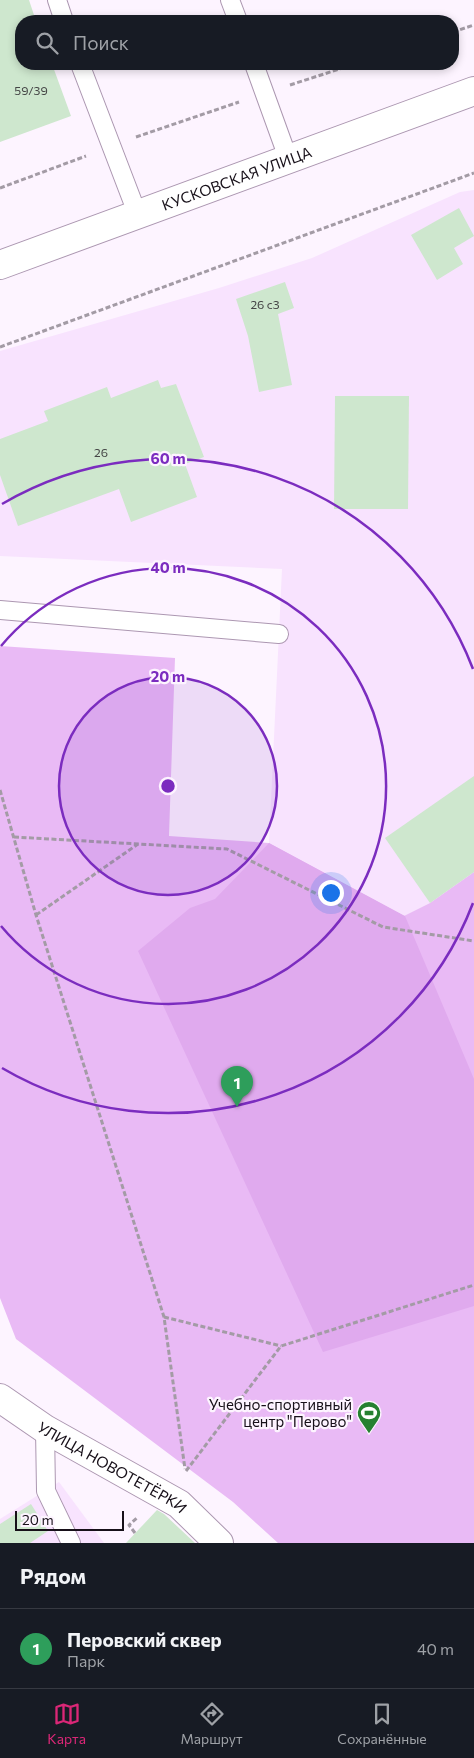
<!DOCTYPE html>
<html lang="ru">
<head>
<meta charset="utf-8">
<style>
	:root { --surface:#171b24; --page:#20242c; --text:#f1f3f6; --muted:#9ea1a6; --line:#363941; --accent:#db2777 }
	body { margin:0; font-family:Commissioner,sans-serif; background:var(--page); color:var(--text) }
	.scale { position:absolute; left:15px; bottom:12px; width:109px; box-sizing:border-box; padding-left:5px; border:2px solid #171019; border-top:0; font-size:14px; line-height:18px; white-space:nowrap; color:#171019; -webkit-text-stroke:4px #fdf4ff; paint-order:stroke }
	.you { position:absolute; left:330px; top:892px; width:18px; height:18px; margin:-12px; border:4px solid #fff; border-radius:50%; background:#1a73e8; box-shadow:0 0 0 8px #1a73e833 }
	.badge { display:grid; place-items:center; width:32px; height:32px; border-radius:50%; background:var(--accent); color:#fff; font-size:16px; font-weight:700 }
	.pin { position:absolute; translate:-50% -41px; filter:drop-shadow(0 1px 2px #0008) }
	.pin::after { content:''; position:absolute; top:26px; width:18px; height:15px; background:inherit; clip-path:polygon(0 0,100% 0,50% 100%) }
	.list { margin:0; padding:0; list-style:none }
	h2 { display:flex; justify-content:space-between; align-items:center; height:65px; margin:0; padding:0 20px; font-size:21px }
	h2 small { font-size:16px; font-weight:400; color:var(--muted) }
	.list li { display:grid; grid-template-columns:32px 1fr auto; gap:15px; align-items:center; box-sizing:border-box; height:80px; padding:0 20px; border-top:1px solid var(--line) }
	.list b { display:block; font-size:19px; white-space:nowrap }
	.list p { margin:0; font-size:16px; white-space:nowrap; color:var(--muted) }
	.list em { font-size:16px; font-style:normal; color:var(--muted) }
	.icon { flex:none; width:28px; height:28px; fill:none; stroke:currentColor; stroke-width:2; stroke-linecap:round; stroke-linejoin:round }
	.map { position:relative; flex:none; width:474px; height:1543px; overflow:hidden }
	.search { position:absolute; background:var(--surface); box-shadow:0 2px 8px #0003; left:15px; right:15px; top:15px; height:55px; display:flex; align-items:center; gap:12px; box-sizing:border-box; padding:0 18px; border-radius:20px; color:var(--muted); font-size:19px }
	.sheet { height:145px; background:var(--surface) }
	nav { display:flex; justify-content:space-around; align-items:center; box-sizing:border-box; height:70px; border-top:1px solid var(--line); background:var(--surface); font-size:14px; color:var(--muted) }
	nav a { display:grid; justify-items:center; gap:2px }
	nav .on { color:var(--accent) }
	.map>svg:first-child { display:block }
	.built { fill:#f8e3fe }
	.green { fill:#e9baf5 }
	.forest { fill:#e0aaee }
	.building { fill:#cee7ce }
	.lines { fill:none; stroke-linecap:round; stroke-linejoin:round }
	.lane-casing { stroke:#ac97b1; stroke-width:20 }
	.street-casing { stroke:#ac97b1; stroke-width:30 }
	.secondary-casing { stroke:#ac97b1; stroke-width:30 }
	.path { stroke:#a39ba5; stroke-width:3; stroke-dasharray:5 2.5; stroke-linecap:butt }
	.lane { stroke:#fff; stroke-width:18 }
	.street { stroke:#fff; stroke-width:28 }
	.secondary { stroke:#fff; stroke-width:28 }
	.ring { fill:none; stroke:#7b2cbf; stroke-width:2.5 }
	.labels { text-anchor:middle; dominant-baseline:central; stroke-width:4.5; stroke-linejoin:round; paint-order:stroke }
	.number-label { font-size:12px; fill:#454646 }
	.street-label { font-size:15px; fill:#171019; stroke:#fdf4ff }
	.poi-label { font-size:15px; fill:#171019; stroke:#fdf4ff; text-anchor:end }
	.centre { fill:#7b2cbf; stroke:#fdf4ff; stroke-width:2.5 }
	.ring-label { font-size:15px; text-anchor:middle; font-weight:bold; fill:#7b2cbf; stroke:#fdf4ff; stroke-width:4.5; stroke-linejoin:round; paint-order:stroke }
</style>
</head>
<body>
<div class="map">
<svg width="474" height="1543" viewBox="0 0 474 1543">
	<rect width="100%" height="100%" fill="#fdf4ff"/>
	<!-- built -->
	<g class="built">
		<polygon points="474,190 474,872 430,903 405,916 269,843 282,569 0,556 0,351 219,288 312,258 460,192"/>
		<polygon points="59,1482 104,1543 0,1543 0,1519"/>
	</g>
	<!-- green -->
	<polygon class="green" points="0,646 175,658 169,836 269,843 404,916 430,903 474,872 474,1543 278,1543 233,1502 16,1339 0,1298"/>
	<!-- forest -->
	<polygon class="forest" points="269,843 405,916 474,1079 474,1306 323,1352 138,951 190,908 215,899"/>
	<!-- building -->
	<g class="building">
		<polygon points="0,0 29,0 36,21 21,21 21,64 52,64 71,116 0,142"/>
		<polygon points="459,208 474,236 454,248 463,264 437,280 411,235"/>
		<polygon points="285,282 294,308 278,314 292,385 259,392 248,336 236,299"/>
		<polygon points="158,380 161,388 176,384 204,457 185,464 197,497 131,522 119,489 18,526 0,475 0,439 48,421 44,411 107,387 111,398"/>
		<polygon points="335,396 409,396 408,509 334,509"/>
		<polygon points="474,776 474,872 430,903 385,838"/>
		<polygon points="31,1504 48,1531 30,1543 0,1543 0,1524"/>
		<polygon points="157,1510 164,1514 195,1543 126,1543"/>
	</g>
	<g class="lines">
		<!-- lane casing -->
		<g class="lane-casing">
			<g id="lane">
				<polyline points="57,0 64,21"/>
				<polyline points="230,0 238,21"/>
				<polyline points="80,64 137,213"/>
				<polyline points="254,64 288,158"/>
				<polyline points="0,610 279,634"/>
				<polyline points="45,1429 46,1491 71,1543"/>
			</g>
		</g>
		<!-- street casing -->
		<g class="street-casing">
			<g id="street">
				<path id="s1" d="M0 1398 45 1429 179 1504 219 1543"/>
			</g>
		</g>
		<!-- secondary casing -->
		<g class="secondary-casing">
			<g id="secondary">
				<path id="s2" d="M0 265 474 91"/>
			</g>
		</g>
		<!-- path -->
		<g class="path">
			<polyline points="453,32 474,25"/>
			<polyline points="290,85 355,64"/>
			<polyline points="136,137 239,102"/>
			<polyline points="0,188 86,156"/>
			<polyline points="0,347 474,173"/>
			<polyline points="0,790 36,915 164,1317 185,1469"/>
			<polyline points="14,837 227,849 383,927 474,941"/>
			<polyline points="36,915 138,844"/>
			<polyline points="164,1317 281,1346"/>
			<polyline points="186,1471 281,1346 474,1285"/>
			<polyline points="135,1533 129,1525 138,1517"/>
		</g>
		<!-- lane -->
		<use href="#lane" class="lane"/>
		<!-- street -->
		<use href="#street" class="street"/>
		<!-- secondary -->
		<use href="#secondary" class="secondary"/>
	</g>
	<!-- distance rings -->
	<circle cx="168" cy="786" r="109" fill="#7b2cbf" fill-opacity=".12"/>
	<g class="ring">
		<circle cx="168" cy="786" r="109"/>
		<path d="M1 646A218 218 0 1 1 1 926"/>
		<path d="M473 903A327 327 0 0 1 2 1068M2 504A327 327 0 0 1 473 669"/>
	</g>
	<!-- icons -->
	<defs>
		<g id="stadium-pin" transform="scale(1.25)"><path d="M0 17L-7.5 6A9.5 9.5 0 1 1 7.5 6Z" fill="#268131" stroke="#fdf4ff"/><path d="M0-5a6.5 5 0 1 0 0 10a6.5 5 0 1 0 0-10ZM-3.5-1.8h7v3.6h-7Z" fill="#fff"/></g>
	</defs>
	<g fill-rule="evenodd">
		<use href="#stadium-pin" x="369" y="1413"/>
	</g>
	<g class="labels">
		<!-- number labels -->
		<g class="number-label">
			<text x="31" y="90">59/39</text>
			<text x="265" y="304">26 с3</text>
			<text x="101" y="452">26</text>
		</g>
		<!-- street labels -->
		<g class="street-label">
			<text stroke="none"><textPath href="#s2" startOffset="252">КУСКОВСКАЯ УЛИЦА</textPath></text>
			<text stroke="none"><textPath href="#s1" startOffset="132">УЛИЦА НОВОТЕТЁРКИ</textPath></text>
		</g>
		<!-- poi labels -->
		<g class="poi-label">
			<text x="352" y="1404">Учебно-спортивный<tspan x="352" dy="17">центр "Перово"</tspan></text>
		</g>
	</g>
	<circle cx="168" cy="786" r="8" class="centre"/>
	<g class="ring-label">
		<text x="168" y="464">60 m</text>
		<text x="168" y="573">40 m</text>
		<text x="168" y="682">20 m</text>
	</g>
</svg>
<div class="scale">20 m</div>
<div class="you"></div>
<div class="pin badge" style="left:237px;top:1107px;background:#2e9e5b">1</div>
<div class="search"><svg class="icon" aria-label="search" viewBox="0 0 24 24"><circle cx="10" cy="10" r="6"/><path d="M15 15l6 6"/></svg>Поиск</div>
</div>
<section class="sheet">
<h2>Рядом<small></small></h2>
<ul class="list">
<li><span class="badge" style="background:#2e9e5b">1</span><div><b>Перовский сквер</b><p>Парк</p></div><em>40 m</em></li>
</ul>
</section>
<nav>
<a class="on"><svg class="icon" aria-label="map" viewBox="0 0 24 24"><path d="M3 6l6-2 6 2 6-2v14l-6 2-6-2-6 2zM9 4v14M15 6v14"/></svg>Карта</a>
<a><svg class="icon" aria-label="directions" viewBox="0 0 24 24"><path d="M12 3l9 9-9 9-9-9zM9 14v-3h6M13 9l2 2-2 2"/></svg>Маршрут</a>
<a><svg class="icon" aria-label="saved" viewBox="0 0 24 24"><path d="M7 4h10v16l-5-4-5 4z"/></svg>Сохранённые</a>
</nav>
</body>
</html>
